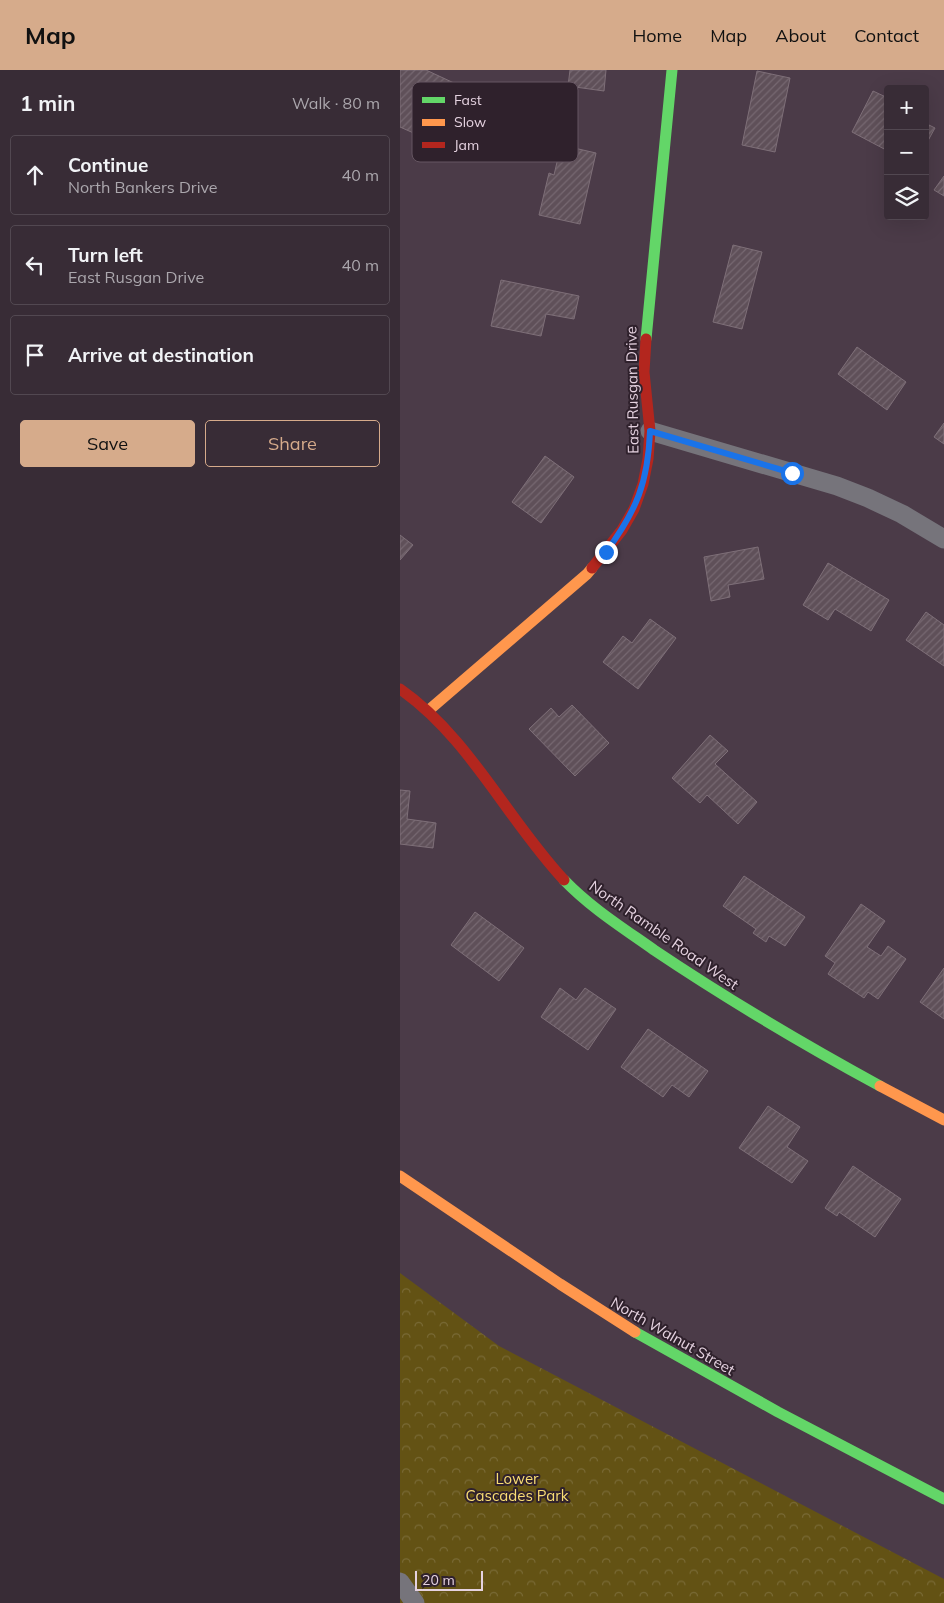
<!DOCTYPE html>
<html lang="en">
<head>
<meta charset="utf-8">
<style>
	:root { --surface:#382c36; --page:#433842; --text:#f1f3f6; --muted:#aba7ad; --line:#524851; --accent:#d6ab8b }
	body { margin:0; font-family:Mulish,sans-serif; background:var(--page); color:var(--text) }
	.controls { position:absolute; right:15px; top:15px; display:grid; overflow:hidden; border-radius:5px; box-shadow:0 5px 20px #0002 }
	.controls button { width:45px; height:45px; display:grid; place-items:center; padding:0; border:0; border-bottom:1px solid var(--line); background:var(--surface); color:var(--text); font:25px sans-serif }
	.scale { position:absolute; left:15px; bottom:12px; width:68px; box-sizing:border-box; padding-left:5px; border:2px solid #e5d2e0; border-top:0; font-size:14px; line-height:18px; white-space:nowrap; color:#e5d2e0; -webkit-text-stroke:4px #2f212c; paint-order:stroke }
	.stop { position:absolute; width:15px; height:15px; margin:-11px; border:4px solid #1a73e8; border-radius:50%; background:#fff }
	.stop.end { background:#1a73e8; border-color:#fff; box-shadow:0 1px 5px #0008 }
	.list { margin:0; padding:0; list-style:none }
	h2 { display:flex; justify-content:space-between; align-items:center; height:65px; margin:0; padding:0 20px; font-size:21px }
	h2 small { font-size:16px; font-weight:400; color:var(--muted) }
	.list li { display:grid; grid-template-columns:32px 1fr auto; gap:15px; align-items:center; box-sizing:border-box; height:80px; margin:0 10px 10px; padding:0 10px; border:1px solid var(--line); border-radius:5px }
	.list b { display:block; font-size:19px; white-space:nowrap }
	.list p { margin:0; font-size:16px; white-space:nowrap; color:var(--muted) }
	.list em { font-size:16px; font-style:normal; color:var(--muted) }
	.actions { display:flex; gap:10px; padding:15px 20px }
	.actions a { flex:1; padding:11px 0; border:1px solid var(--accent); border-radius:5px; text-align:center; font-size:18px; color:var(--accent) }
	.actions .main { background:var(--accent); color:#111 }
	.icon { flex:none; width:28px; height:28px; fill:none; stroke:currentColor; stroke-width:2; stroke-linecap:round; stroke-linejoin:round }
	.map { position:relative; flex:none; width:544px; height:1533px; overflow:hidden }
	header { display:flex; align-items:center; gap:30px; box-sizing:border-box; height:70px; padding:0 25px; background:var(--accent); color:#111 }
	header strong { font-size:24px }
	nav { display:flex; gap:28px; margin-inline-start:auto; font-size:18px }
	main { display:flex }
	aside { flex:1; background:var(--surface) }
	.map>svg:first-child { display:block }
	.forest { fill:url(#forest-crowns) }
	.building { fill:url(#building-hatch); stroke:#7e6f78 }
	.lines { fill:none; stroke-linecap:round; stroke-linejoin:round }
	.street { stroke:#76747b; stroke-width:19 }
	.fast { stroke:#63d668; stroke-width:11 }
	.slow { stroke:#ff974d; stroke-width:11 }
	.jam { stroke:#b3261e; stroke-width:11 }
	.route { stroke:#1a73e8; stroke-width:6 }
	.labels { text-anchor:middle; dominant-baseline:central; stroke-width:4; stroke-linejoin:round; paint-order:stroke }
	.street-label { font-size:15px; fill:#e5d2e0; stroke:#2f212c }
	.park-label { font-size:15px; fill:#f9dd74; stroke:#2f212c }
	.key { fill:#2f212c; stroke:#665662; stroke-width:1 }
	.key-label { font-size:14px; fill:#e5d2e0 }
</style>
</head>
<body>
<header>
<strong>Map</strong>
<nav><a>Home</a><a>Map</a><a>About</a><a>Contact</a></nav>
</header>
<main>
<aside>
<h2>1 min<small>Walk · 80 m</small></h2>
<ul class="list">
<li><svg class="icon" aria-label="ahead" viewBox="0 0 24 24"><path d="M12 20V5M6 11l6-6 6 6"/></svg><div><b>Continue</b><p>North Bankers Drive</p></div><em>40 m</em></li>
<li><svg class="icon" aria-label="left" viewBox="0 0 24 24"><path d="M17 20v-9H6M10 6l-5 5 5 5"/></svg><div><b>Turn left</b><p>East Rusgan Drive</p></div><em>40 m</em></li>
<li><svg class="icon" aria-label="arrive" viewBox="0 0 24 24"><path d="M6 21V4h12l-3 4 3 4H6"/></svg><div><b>Arrive at destination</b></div></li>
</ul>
<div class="actions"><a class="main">Save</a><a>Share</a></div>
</aside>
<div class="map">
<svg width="544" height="1533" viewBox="0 0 544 1533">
	<defs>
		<pattern id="forest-crowns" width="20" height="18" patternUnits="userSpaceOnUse" patternTransform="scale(1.25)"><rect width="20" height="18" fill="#635214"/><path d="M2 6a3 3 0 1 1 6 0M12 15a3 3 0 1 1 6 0" fill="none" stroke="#796a36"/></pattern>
		<pattern id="building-hatch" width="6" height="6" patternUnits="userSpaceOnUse" patternTransform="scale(1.25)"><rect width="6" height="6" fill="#5f5059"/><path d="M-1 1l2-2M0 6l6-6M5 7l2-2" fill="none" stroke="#766871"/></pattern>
	</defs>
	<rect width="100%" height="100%" fill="#4b3b48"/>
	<!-- forest -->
	<polygon class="forest" points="0,1203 99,1276 544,1509 544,1533 0,1533"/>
	<!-- building -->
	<g class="building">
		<polygon points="0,0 26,0 69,20 43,76 0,57"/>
		<polygon points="170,0 206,0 204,21 168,16"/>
		<polygon points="357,1 390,8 375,82 342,75"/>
		<polygon points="473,21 488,28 488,81 452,62"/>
		<polygon points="525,53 535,58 525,76"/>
		<polygon points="161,75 196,83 180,154 139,145 149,103 154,105"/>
		<polygon points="544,106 544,126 534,120"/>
		<polygon points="333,175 362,182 342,259 313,252"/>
		<polygon points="101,210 179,226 174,249 146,244 141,266 91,256"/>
		<polygon points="457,277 506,312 487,340 438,304"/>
		<polygon points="544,353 544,374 534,367"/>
		<polygon points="145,386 174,407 141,453 112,432"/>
		<polygon points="0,465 13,475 0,490"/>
		<polygon points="358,477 364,509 328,515 330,527 311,531 304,487"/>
		<polygon points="428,493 489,530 471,561 435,539 428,550 403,535"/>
		<polygon points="526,542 544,555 544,596 506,570"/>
		<polygon points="250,549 276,568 238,619 203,592 223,566 232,573"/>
		<polygon points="172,635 209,673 175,706 129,659 151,638 159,647"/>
		<polygon points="310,665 328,681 315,694 357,732 338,754 307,725 300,733 272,708"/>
		<polygon points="0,720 10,721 7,749 36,753 33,778 0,774"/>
		<polygon points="344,806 405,847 385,876 369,866 366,872 353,863 356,859 323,836"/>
		<polygon points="461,834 485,851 467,877 481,886 488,876 506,889 478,929 468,922 464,928 428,904 435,893 425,886"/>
		<polygon points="75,842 124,878 99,911 51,875"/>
		<polygon points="544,898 544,949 520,932"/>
		<polygon points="160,918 176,930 185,918 216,939 188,980 141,947"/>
		<polygon points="248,959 308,1001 289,1027 272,1015 263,1027 221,997"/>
		<polygon points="368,1036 400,1057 387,1077 408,1091 392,1113 339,1078"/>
		<polygon points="453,1096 501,1129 475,1167 439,1142 437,1146 425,1138"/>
	</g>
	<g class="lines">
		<!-- street -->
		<g class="street">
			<polyline points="250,361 437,416 468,428 502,444 544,469"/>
			<polyline points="0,1512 15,1533"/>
		</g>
		<!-- fast -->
		<g class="fast">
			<polyline points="246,269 272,0"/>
			<path d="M164 810C191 838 223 858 254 880 327 929 403 974 480 1016"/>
			<polyline points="235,1262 378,1342 544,1429"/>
		</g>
		<!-- slow -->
		<g class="slow">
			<polyline points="29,640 187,504 192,498"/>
			<polyline points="480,1016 544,1050"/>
			<polyline points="0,1106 160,1214 235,1262"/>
		</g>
		<!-- jam -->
		<g class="jam">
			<polyline points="192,498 222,460 234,439 243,414 248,389 250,361 244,302 246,269"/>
			<path d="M0 619C69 667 107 749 164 810"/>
		</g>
	</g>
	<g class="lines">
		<!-- route -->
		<path class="route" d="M206 482C237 440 248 412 250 361L392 403"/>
	</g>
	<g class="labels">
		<!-- street labels -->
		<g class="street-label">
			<text transform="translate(232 320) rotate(-91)">East Rusgan Drive</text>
			<text transform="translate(264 865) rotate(35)">North Ramble Road West</text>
			<text transform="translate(273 1266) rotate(30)">North Walnut Street</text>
		</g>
		<!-- park labels -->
		<g class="park-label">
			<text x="117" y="1408">Lower<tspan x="117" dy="17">Cascades Park</tspan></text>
		</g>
	</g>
	<!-- legend -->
	<rect x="12" y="12" width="166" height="80" rx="8" class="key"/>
	<rect x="22" y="27" width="23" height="6" fill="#63d668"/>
	<rect x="22" y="49" width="23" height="7" fill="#ff974d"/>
	<rect x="22" y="72" width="23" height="6" fill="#b3261e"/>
	<g class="key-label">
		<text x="54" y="35">Fast</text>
		<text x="54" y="57">Slow</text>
		<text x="54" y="80">Jam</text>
	</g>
</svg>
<div class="controls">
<button>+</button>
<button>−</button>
<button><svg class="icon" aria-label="layers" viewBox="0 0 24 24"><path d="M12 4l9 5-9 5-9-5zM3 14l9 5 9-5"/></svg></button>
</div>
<div class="scale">20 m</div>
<div class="stop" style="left:392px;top:403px"></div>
<div class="stop end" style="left:206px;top:482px"></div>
</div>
</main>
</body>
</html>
